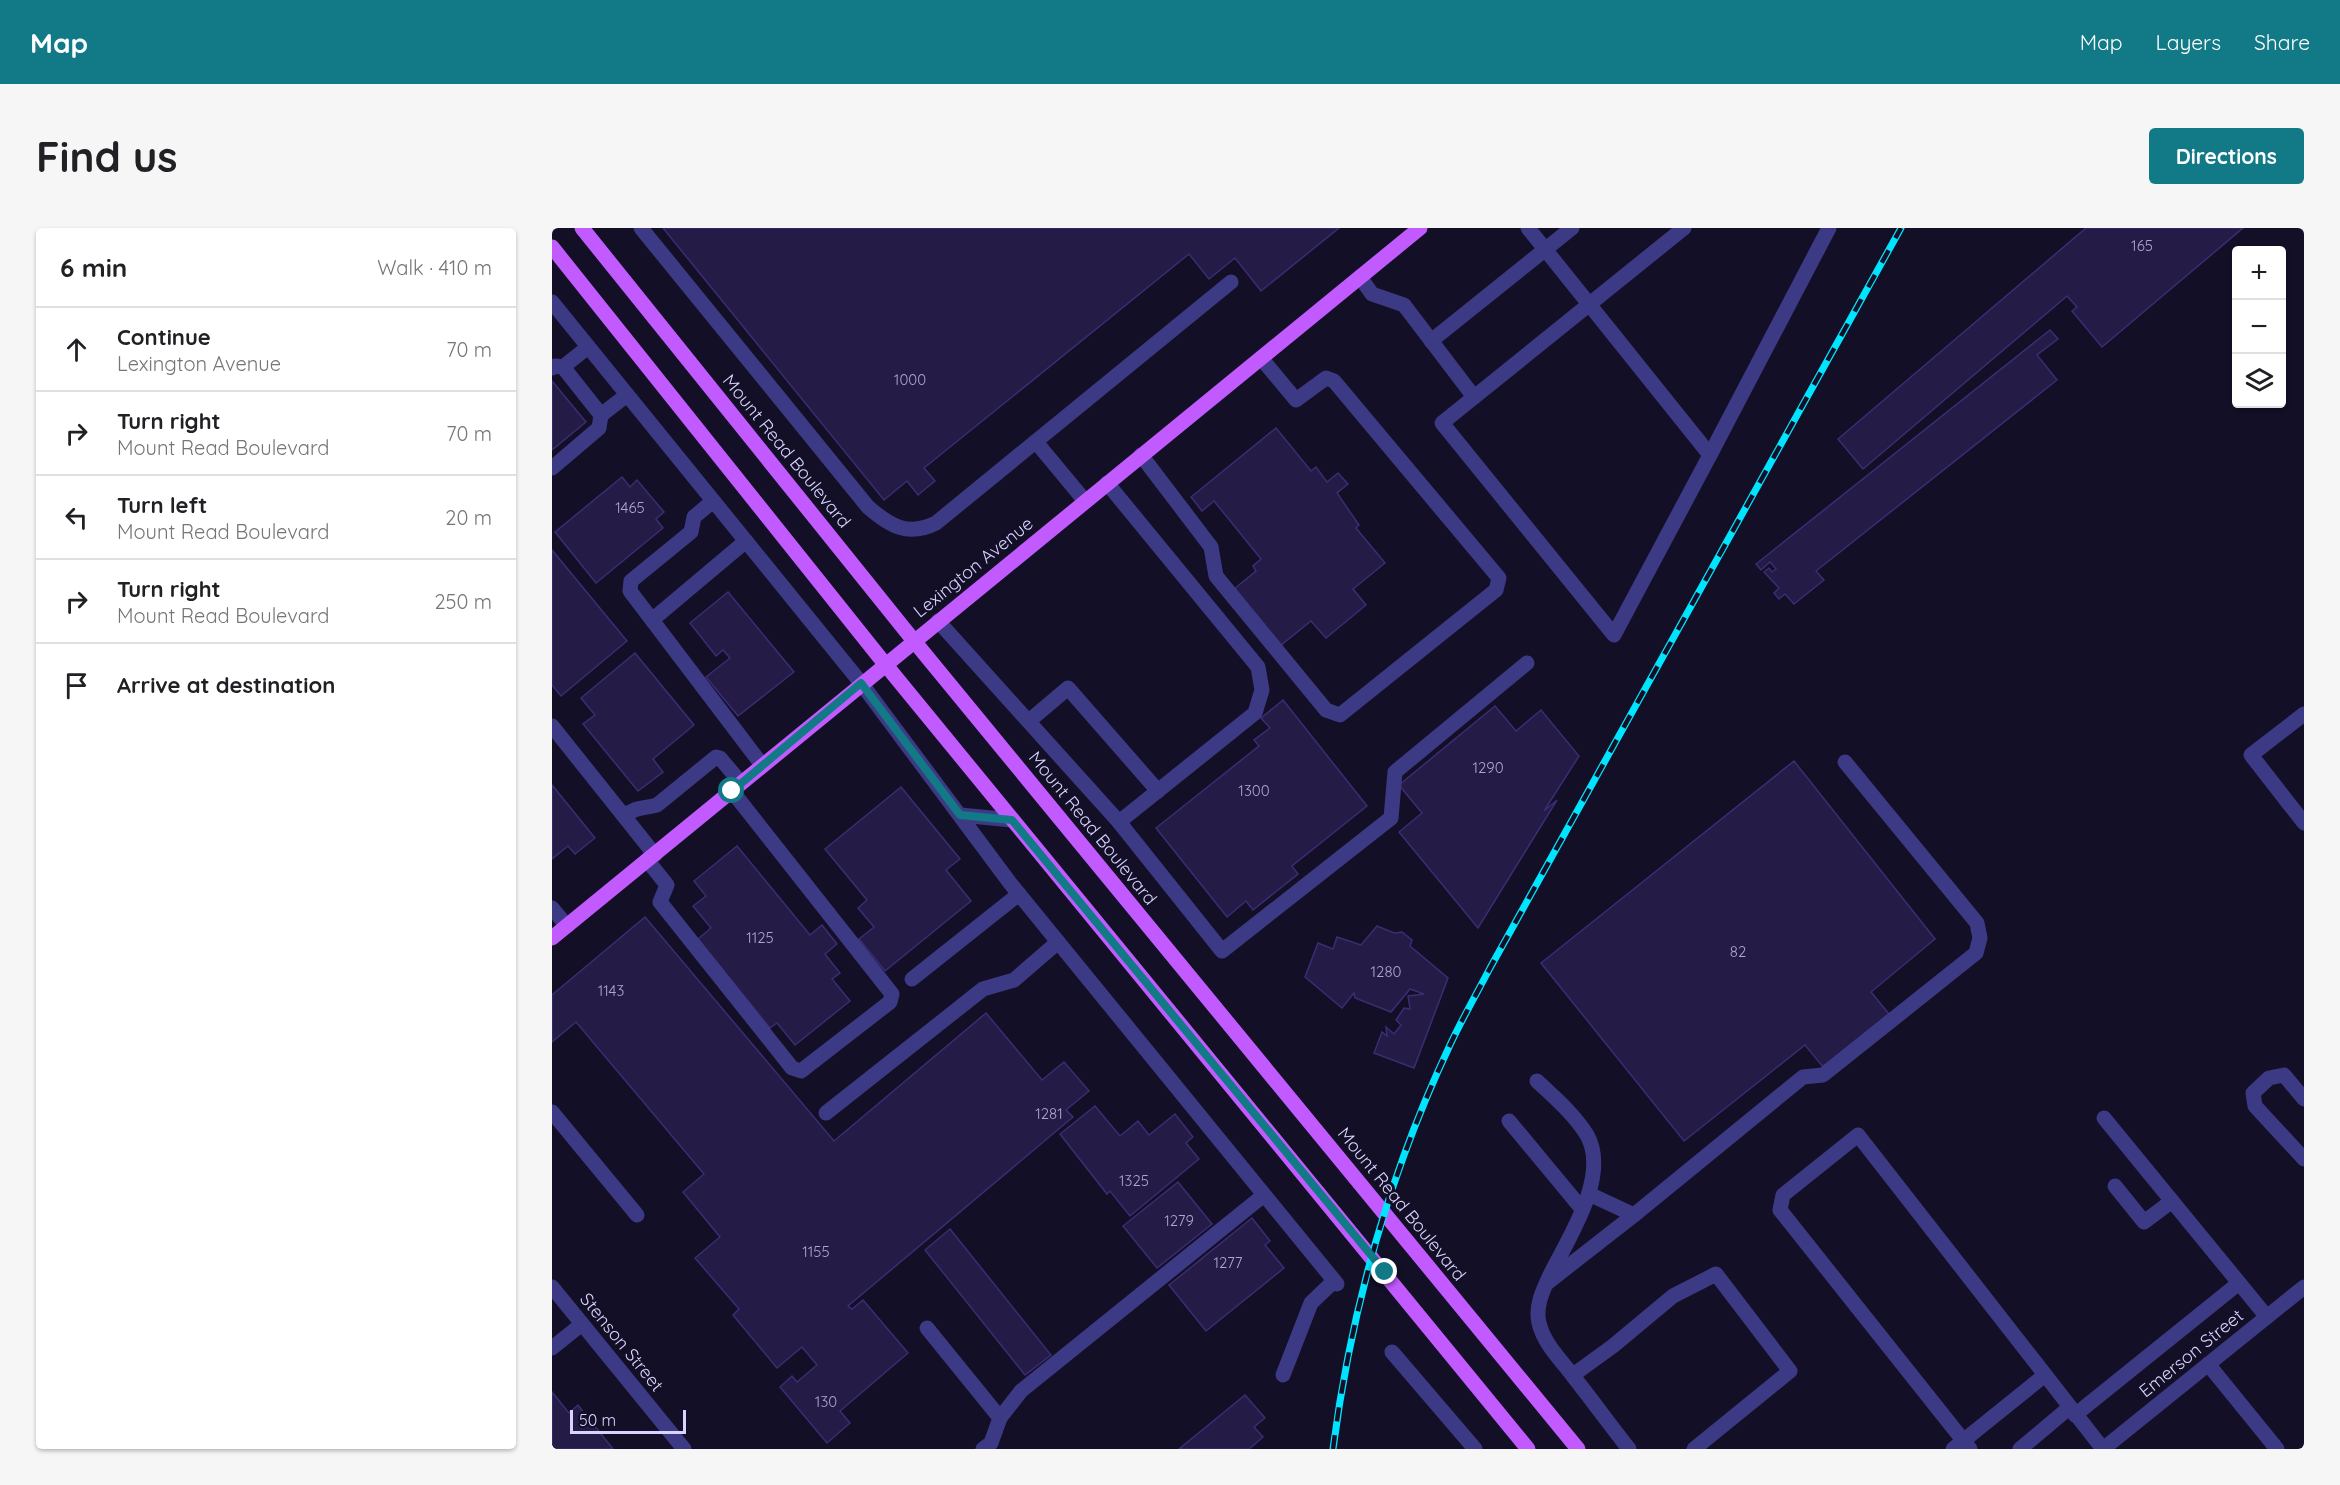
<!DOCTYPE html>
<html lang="en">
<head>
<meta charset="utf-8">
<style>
	:root { --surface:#fff; --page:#f6f6f6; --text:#202124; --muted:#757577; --line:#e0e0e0; --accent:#127987 }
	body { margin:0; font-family:Quicksand,sans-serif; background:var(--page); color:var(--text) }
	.controls { position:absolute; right:18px; top:18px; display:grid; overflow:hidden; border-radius:6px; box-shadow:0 2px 4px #0004 }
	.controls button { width:54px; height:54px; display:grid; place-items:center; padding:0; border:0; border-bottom:2px solid var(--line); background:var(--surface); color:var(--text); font:30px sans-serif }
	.scale { position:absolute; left:18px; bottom:15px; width:116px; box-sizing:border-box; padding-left:6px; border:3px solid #d9d4ff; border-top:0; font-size:16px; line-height:21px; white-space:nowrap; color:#d9d4ff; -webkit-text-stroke:4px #130f26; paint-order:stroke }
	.stop { position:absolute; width:18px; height:18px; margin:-14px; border:4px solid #127987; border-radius:50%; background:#fff }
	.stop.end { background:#127987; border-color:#fff; box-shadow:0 2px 6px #0008 }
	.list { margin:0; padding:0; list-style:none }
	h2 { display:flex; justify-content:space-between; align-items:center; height:78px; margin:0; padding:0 24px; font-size:26px }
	h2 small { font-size:20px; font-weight:400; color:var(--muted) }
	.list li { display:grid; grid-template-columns:39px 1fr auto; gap:18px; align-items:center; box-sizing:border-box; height:84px; padding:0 24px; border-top:2px solid var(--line) }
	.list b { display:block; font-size:22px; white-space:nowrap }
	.list p { margin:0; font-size:20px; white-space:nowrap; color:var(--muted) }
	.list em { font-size:20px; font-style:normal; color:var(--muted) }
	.icon { flex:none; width:33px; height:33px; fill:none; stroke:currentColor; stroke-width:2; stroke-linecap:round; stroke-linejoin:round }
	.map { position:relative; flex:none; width:1752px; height:1221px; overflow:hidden; border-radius:6px }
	header { display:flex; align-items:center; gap:36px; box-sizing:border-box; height:84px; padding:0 30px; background:var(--accent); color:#fff }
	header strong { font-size:28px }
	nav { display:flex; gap:33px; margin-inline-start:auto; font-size:21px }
	.intro { display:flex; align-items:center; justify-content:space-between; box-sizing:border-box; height:144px; padding:0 36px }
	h1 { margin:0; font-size:42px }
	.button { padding:15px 27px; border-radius:6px; background:var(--accent); color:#fff; font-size:21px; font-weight:700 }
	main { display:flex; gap:36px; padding:0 36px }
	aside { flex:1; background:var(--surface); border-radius:6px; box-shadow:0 2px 4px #0004 }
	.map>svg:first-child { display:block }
	.building { fill:#241b47; stroke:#3b2d73; stroke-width:1.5 }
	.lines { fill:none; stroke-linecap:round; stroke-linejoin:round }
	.minor { stroke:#3d3a85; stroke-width:15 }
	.major { stroke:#c25bff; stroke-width:15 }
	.rail-casing { stroke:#00e5ff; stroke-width:7 }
	.rail { stroke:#130f26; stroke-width:4.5; stroke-dasharray:14; stroke-linecap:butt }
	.route { stroke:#127987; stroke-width:8 }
	.labels { text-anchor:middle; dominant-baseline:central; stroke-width:6; stroke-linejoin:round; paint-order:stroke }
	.number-label { font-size:15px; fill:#aca6d1 }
	.street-label { font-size:18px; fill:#d9d4ff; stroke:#130f26 }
</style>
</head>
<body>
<header>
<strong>Map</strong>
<nav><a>Map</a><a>Layers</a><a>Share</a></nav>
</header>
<div class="intro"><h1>Find us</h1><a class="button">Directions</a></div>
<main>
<aside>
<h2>6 min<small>Walk · 410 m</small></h2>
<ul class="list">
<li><svg class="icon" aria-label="ahead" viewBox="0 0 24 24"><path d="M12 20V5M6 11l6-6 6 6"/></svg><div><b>Continue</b><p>Lexington Avenue</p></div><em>70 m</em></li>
<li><svg class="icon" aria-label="right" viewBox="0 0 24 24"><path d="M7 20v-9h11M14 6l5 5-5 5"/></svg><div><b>Turn right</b><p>Mount Read Boulevard</p></div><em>70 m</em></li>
<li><svg class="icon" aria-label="left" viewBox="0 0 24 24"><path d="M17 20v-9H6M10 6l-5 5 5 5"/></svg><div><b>Turn left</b><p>Mount Read Boulevard</p></div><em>20 m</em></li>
<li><svg class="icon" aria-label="right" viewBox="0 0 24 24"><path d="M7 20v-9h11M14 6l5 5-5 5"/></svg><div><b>Turn right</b><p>Mount Read Boulevard</p></div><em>250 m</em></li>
<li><svg class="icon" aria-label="arrive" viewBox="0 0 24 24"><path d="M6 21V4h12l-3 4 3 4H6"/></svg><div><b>Arrive at destination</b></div></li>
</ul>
</aside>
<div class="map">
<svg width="1752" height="1221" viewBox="0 0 1752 1221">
	<rect width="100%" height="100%" fill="#130f26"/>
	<!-- building -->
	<g class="building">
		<polygon points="111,0 787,0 709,63 683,30 657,51 637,26 372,240 383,253 366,267 355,253 332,272"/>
		<polygon points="1534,0 1691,0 1550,119 1520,83 1525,79 1515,68 1311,241 1286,211"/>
		<polygon points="1498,102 1506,111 1485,127 1505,152 1264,343 1272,352 1242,376 1233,366 1227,371 1222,365 1227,360 1212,344 1217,340 1220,344 1224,341 1218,334 1209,342 1204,336"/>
		<polygon points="0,153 34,194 0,222"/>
		<polygon points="724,200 759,243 764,239 775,254 786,245 796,256 785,265 807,297 804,300 833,335 801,361 814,377 774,410 759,393 728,418 682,361 704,343 701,338 709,331 662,273 650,283 639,269"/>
		<polygon points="70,249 78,259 85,252 112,284 104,291 111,300 44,355 3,304"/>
		<polygon points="0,322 75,413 9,468 0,457"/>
		<polygon points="176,364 242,444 186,488 154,449 178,430 171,422 164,428 138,395"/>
		<polygon points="83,425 142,497 101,531 111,544 86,563 31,496 43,487 29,470"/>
		<polygon points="731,472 815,578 740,638 746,646 701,682 694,673 675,689 604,600 707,518 702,512 718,500 709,490"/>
		<polygon points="943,478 964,503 989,482 1027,528 992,583 1005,572 926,700 847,604 870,585 847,557"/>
		<polygon points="1242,533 1383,711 1319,764 1337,786 1271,839 1253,817 1132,913 989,735"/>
		<polygon points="0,557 43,610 23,626 16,618 0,631"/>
		<polygon points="349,559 408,631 394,642 419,673 333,743 307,711 322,699 306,680 315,672 273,621"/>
		<polygon points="185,618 258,707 270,697 285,716 273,726 288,745 280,751 298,773 243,817 225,795 218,800 146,711 159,700 141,678 154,668 142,653"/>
		<polygon points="93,689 282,913 434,785 490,852 512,834 537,863 514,882 521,889 296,1078 300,1081 311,1072 356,1125 288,1183 298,1195 275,1215 228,1159 240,1148 245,1154 265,1137 250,1119 225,1140 181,1087 187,1081 143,1030 168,1009 131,964 152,946 24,794 0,814 0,767"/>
		<polygon points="825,698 842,705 850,704 860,712 858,718 896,750 862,840 822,825 830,804 835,808 834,799 842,806 849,797 844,792 852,780 858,781 856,768 872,766 858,761 839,784 803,770 802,765 790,780 753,749 766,715 781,721 785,709 809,717"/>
		<polygon points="543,878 568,908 586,893 597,907 623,886 641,909 634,915 647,931 578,988 558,963 555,966 508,906"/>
		<polygon points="626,954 660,996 605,1040 571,998"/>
		<polygon points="700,990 718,1013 713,1017 732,1040 654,1103 617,1057"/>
		<polygon points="398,1001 499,1127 473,1147 373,1022"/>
		<polygon points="0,1164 17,1185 26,1177 61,1221 0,1221"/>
		<polygon points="693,1167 713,1190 702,1199 711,1209 697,1221 627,1221"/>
	</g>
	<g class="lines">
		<!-- minor -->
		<g class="minor">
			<path d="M89 0 316 279C338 298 356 309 384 295L679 54"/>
			<polyline points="976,0 1158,227 1062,407 890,195 1132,0"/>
			<polyline points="808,49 820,66 852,77 922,169"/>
			<polyline points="0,74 309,455 458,655 785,1056"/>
			<polyline points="879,113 1020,0"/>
			<polyline points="11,139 36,119"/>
			<polyline points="0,140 3,138 11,139 49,187 47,200 0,240"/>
			<polyline points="49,187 75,167"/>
			<polyline points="484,214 533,273"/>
			<polyline points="589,227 659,319 664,348 774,482 788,487 944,362 947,350 782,153 774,150 744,172 709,130"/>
			<polyline points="1158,227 1277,0"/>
			<polyline points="161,273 142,289 139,304 79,353 78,363 210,537"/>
			<polyline points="100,392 194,313"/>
			<polyline points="386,393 567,594 703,485 710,462 706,439 555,255"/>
			<polyline points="1752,486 1699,527 1752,595"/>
			<polyline points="477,493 516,460 606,563"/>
			<polyline points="0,498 103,627"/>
			<polyline points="408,587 460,592"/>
			<path d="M72 588C85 578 91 581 105 577L164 529 168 530 189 555"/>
			<polyline points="567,594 670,723 839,590 843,544 975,435"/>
			<polyline points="95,632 115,657 108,674 240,840 249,843 338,774 340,766 180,563"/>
			<polyline points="0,680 15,698"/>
			<polyline points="360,751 467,666"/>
			<path d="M985 853C1003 870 1022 886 1035 907 1058 948 1017 1009 998 1047 991 1062 983 1078 987 1095 992 1116 1009 1132 1021 1148 1040 1172 1058 1197 1077 1221"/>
			<polyline points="1752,871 1732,847 1717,850 1701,865 1703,878 1752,931"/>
			<polyline points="0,884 85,987"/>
			<polyline points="274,885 431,761 462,752 506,714"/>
			<polyline points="1552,890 1715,1089"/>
			<polyline points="957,893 1030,981"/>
			<polyline points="1563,958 1592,994 1620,973"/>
			<polyline points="1037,966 1082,987"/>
			<polyline points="995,1055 1082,987 1251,849 1271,847 1424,725 1428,710 1425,695 1293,534"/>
			<polyline points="0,1059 132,1221"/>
			<polyline points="375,1100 448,1190 439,1215 431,1221"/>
			<polyline points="0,1120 30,1096"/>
			<polyline points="840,1124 923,1221"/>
			<polyline points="1656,1136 1725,1221"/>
			<polyline points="731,1147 759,1075 782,1053"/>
			<polyline points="1021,1147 1061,1118 1121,1068 1164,1046 1238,1143 1142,1221"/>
			<polyline points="1523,1187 1687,1055"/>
			<polyline points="448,1190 469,1163 712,967"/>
			<polyline points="1401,1221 1493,1147"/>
			<polyline points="1418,1221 1228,982 1231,967 1306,907 1551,1221"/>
			<polyline points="1468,1221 1518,1179"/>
			<polyline points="1551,1221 1752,1059"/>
		</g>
		<!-- major -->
		<g class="major">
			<polyline points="30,0 362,413 1026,1221"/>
			<polyline points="0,19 333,436 976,1221"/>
			<polyline points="0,710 868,0"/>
		</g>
		<!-- rail casing -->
		<g class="rail-casing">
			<path id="rail" d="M781 1221C799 1082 838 944 898 817 910 791 925 765 938 740L1349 0"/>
		</g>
		<!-- rail -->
		<use href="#rail" class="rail"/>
	</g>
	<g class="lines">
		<!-- route -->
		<polyline class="route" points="180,563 309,455 408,587 460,592 833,1044"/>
	</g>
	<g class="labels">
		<!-- number labels -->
		<g class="number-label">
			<text x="1590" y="17">165</text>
			<text x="358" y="151">1000</text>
			<text x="78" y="279">1465</text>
			<text x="936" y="539">1290</text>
			<text x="702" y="562">1300</text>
			<text x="208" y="709">1125</text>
			<text x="1186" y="723">82</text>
			<text x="834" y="743">1280</text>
			<text x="59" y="762">1143</text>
			<text x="497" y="885">1281</text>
			<text x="582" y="952">1325</text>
			<text x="627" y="992">1279</text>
			<text x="264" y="1023">1155</text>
			<text x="676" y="1034">1277</text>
			<text x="274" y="1173">130</text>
		</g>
		<!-- street labels -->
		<g class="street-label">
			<text transform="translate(235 223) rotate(51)">Mount Read Boulevard</text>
			<text transform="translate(421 339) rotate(-39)">Lexington Avenue</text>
			<text transform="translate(541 600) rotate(51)">Mount Read Boulevard</text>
			<text transform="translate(850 976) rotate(51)">Mount Read Boulevard</text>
			<text transform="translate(70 1114) rotate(51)">Stenson Street</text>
			<text transform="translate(1639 1125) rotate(-39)">Emerson Street</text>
		</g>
	</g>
</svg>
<div class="controls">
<button>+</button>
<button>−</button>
<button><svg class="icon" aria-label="layers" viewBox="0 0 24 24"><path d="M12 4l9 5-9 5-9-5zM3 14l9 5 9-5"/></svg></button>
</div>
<div class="scale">50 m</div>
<div class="stop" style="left:180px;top:563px"></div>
<div class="stop end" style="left:833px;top:1044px"></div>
</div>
</main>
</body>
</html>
